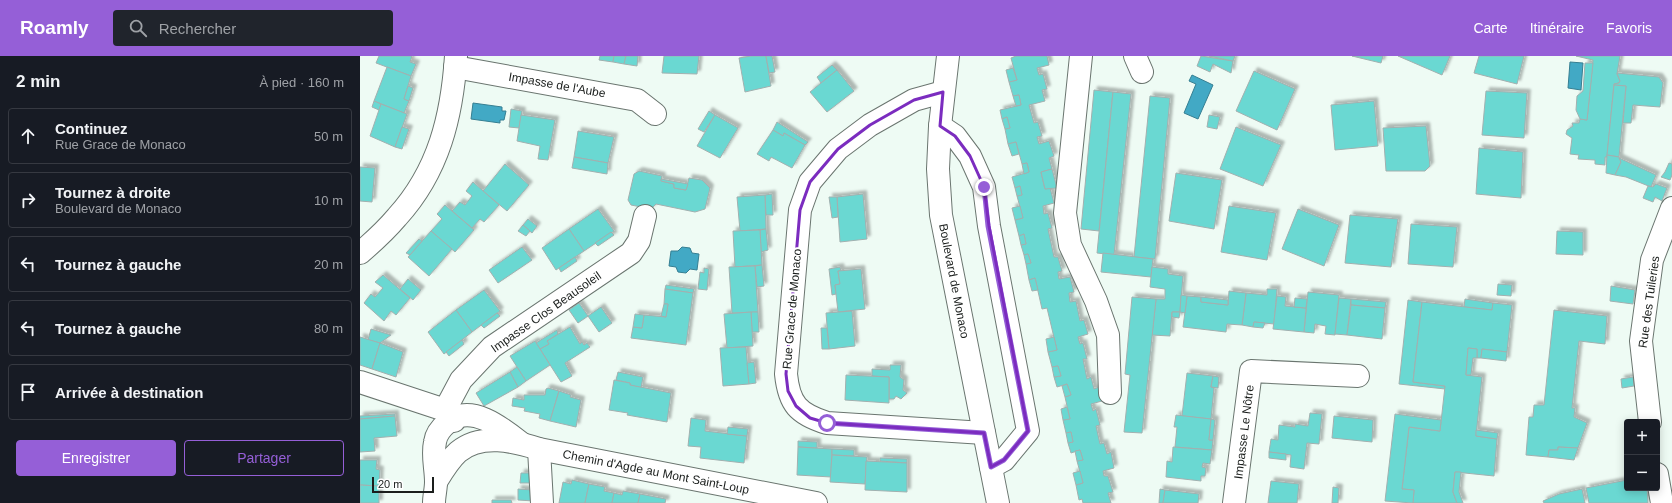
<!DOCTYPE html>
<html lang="fr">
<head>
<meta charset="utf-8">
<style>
	:root { --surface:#171b24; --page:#20242c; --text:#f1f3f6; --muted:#9ea1a6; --line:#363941; --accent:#955fd7 }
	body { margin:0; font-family:Helvetica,sans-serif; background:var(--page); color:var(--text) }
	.controls { position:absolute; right:12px; bottom:12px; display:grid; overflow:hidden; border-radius:4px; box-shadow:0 2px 10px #0003 }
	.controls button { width:36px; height:36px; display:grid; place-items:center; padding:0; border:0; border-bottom:1px solid var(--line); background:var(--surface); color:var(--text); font:20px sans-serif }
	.scale { position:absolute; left:12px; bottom:10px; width:62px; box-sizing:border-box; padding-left:4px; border:2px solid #1a1e1c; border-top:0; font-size:11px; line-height:14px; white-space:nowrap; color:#1a1e1c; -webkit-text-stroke:3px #fff; paint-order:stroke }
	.stop { position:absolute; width:12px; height:12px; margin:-9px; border:3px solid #955fd7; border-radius:50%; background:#fff }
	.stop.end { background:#955fd7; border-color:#fff; box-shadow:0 1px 4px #0008 }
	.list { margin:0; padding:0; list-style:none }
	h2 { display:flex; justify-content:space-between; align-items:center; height:52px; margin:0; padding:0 16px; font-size:17px }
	h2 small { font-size:13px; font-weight:400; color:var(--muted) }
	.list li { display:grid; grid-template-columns:26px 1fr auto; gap:12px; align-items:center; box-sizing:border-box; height:56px; margin:0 8px 8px; padding:0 8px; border:1px solid var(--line); border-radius:4px }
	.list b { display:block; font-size:15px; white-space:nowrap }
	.list p { margin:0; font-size:13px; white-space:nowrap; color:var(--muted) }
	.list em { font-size:13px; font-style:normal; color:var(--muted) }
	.actions { display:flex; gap:8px; padding:12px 16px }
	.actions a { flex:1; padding:9px 0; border:1px solid var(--accent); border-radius:4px; text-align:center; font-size:14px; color:var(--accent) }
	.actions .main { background:var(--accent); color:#fff }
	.icon { flex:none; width:22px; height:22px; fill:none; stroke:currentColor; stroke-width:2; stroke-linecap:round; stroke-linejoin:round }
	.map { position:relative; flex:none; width:1312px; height:447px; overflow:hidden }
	header { display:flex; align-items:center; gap:24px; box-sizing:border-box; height:56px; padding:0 20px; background:var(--accent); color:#fff }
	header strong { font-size:19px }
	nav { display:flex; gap:22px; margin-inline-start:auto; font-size:14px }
	.search { width:280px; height:36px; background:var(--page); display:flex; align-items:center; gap:10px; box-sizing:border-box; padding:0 14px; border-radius:4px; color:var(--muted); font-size:15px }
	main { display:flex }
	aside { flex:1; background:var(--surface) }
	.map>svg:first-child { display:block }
	.water { fill:#42a9c5; stroke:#367f92 }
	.building { fill:#6ad8d2; stroke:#a2b0af; filter:url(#shadow) }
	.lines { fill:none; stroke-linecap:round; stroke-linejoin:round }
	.minor-casing { stroke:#6a756f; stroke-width:24 }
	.major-casing { stroke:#6a756f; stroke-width:24 }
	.minor { stroke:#fff; stroke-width:22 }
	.major { stroke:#fff; stroke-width:22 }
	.route { stroke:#955fd7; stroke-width:5 }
	.marked { fill:none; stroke:#7b2cbf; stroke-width:3; stroke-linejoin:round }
	.labels { text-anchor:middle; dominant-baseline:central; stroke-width:4; stroke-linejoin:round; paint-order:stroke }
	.street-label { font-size:12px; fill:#1a1e1c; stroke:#fff }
</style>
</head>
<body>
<header>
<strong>Roamly</strong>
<div class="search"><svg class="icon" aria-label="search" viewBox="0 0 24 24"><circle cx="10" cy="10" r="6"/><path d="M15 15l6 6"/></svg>Rechercher</div>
<nav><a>Carte</a><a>Itinéraire</a><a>Favoris</a></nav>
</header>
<main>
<aside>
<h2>2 min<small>À pied · 160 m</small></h2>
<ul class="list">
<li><svg class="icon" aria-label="ahead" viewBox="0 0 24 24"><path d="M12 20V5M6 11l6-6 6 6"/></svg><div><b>Continuez</b><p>Rue Grace de Monaco</p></div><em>50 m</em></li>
<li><svg class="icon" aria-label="right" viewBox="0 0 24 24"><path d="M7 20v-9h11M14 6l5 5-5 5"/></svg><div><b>Tournez à droite</b><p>Boulevard de Monaco</p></div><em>10 m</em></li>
<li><svg class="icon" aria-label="left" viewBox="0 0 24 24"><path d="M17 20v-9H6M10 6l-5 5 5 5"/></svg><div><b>Tournez à gauche</b></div><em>20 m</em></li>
<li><svg class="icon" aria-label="left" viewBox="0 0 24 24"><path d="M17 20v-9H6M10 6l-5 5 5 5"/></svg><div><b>Tournez à gauche</b></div><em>80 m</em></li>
<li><svg class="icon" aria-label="arrive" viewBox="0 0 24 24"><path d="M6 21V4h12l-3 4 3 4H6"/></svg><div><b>Arrivée à destination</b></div></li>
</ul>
<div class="actions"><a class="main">Enregistrer</a><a>Partager</a></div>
</aside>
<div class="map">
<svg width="1312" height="447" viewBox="0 0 1312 447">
	<defs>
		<filter id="shadow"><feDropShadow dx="3.5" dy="-3.5" stdDeviation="1" flood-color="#0004"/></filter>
	</defs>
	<rect width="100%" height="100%" fill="#eefbf4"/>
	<!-- water -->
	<g class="water">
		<polygon points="1210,6 1223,7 1221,34 1208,32"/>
		<polygon points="832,19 853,29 838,63 824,57 836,28 829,25"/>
		<polygon points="113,47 142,51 142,55 146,55 144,64 140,64 140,67 111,63"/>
		<polygon points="322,191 330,192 332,197 339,198 337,214 330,213 326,217 318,216 316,211 309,210 311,195 318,195"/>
	</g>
	<!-- building -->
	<g class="building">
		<polygon points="19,0 52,0 50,6 56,8 51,20 16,7"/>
		<polygon points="240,0 254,0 253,6 239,4"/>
		<polygon points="254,0 266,0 264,8 253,6"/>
		<polygon points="264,0 278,0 277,10 264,8 266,0"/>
		<polygon points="304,0 339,0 337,18 302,17"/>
		<polygon points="391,0 406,0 411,30 385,36 379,2"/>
		<polygon points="406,0 412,0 415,16 409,17"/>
		<polygon points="656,0 687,0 689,9 677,12 679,19 683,18 687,33 682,34 685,45 669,49 674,67 678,66 682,80 677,81 679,88 689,85 694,100 689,102 692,113 681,116 685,133 690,132 694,147 683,150 684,158 688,157 692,172 688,173 694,201 698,201 702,215 698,216 699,223 710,221 714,236 709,237 710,246 716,245 720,265 724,264 728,278 718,281 720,288 723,287 727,303 723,303 727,323 731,321 734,333 739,331 742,345 731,348 733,355 736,353 740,369 736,370 740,388 744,387 747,398 751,396 754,412 743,415 744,420 748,420 753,436 748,437 751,447 723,447 722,443 719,444 716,429 723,427 717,405 723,404 720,394 711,397 708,387 713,386 711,376 706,377 703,364 710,363 705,341 711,339 707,328 697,331 694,321 701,320 698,310 692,311 688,296 697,294 687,252 682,253 675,222 669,224 666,208 671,207 668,198 664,199 661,189 666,188 664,178 659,180 655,164 663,162 657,140 662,139 660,130 655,132 652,121 669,116 667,107 662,108 656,86 648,88 645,73 650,72 647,61 642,63 640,54 661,49 659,39 653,40 649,26 657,24 651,2"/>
		<polygon points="841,0 873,5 871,17 853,8 850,16 837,10"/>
		<polygon points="849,0 875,0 873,5"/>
		<polygon points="992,0 1023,0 1021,7"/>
		<polygon points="1038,0 1090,0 1082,19"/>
		<polygon points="1119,0 1164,0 1157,28 1114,17"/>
		<polygon points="1216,0 1260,0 1257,18 1260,25 1259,27 1254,28 1247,101 1245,101 1245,109 1235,108 1235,104 1218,103 1219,99 1210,98 1212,82 1206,78 1207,74 1213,70 1212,67 1219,67 1220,63 1227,64 1233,4"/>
		<polygon points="1225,7 1233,7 1227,64 1220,63 1216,54 1217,40 1223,35"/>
		<polygon points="472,9 477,14 461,27 457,21"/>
		<polygon points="27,11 51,20 44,43 49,45 44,57 14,45"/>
		<polygon points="653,12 657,24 649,26 646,14"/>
		<polygon points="477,14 494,35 467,56 450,36"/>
		<polygon points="894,15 935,33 917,74 876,55"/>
		<polygon points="1257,17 1299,21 1303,27 1300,51 1273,49 1271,67 1263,67 1266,30 1254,29 1254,28 1259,27 1260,25"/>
		<polygon points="1254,29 1266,30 1259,101 1247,99"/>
		<polygon points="48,30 53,32 49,45 44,43"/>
		<polygon points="734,34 753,36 739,175 721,173"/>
		<polygon points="1126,35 1167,37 1164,82 1122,79"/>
		<polygon points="753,36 771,38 754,199 737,197"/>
		<polygon points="659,39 661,49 656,50 653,40"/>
		<polygon points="790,40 810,42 795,203 774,201"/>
		<polygon points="14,45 21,48 19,54 12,51"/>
		<polygon points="1014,45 1018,90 975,94 971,49"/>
		<polygon points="21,48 47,58 35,91 10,80"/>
		<polygon points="151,53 162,55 159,72 149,71"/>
		<polygon points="349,55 355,59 344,76 338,73"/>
		<polygon points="161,59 195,64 188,104 178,103 180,90 157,85"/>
		<polygon points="355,59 378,72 360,102 337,90"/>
		<polygon points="849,59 860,61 857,73 847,71"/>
		<polygon points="647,61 650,72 645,73 642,63"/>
		<polygon points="417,66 448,86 445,89 424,77 423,80 413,74"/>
		<polygon points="1066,70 1070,110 1065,115 1026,115 1023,72"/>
		<polygon points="42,71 49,73 42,93 35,91"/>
		<polygon points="876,71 921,89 903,130 860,113"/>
		<polygon points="413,74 423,80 424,77 445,89 432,112 411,101 409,105 397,98"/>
		<polygon points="218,75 254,81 248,107 214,101"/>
		<polygon points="656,86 659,98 652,100 648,88"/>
		<polygon points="1119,92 1163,96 1161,142 1116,138"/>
		<polygon points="1247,99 1259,101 1260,103 1261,106 1255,119 1246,117"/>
		<polygon points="214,101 248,107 247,118 212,112"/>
		<polygon points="1259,102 1296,119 1291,131 1266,121 1255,119 1261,106"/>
		<polygon points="667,107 669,116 664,118 662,108"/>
		<polygon points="1309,107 1312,108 1312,119 1310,124 1301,121 1305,116"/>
		<polygon points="145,108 169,129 147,155 123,135"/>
		<polygon points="0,111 15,112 12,146 0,145"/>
		<polygon points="692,113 697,132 685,133 681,116"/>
		<polygon points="279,115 302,120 301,125 314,128 314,132 326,134 329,122 342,124 350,132 345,153 335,156 296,148 291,153 271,149 268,144 274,118"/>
		<polygon points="816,117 862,124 854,173 809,165"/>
		<polygon points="301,123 328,128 326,134 314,132 314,128 301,125"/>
		<polygon points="113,126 139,149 124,166 120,163 112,172 92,155 100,146 105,149 112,140 106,135"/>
		<polygon points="1296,128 1307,132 1302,145 1295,141 1293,146 1283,142 1288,130 1293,131"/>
		<polygon points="660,130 662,139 657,140 655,132"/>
		<polygon points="412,138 413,159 406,159 405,139"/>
		<polygon points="503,138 507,183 480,186 477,141"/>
		<polygon points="405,139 406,173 380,175 377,141"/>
		<polygon points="469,141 477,141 478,161 472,162"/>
		<polygon points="85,149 114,174 95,196 71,175 82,163 77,158"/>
		<polygon points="660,150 663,162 655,164 652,152"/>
		<polygon points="869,150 916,157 907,204 861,196"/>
		<polygon points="238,153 254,175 224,195 209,173"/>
		<polygon points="938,153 979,169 964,210 922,193"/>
		<polygon points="990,159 1038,163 1031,211 985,207"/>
		<polygon points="168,163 177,170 172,177 163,169"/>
		<polygon points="1051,168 1097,171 1093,211 1048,208"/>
		<polygon points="163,169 170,175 166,180 158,175"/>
		<polygon points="209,173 224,195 196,214 182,192"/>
		<polygon points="406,173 408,194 401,196 400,174"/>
		<polygon points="400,174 402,209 375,211 373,175"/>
		<polygon points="71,175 92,193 69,220 48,201"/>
		<polygon points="1197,175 1223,176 1223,199 1196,198"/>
		<polygon points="251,176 254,179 238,190 235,187"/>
		<polygon points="664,178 666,188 661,189 659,180"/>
		<polygon points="59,183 62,185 50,199 46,197"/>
		<polygon points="162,191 172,204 138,227 129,214"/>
		<polygon points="743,197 793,203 791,221 741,216"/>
		<polygon points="668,198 671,207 666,208 664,199"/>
		<polygon points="215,201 217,205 201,216 199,212"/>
		<polygon points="402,209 404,230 397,231 395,210"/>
		<polygon points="395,210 398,256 372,257 369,211"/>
		<polygon points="480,211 481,215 478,215 480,228 475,229 476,238 472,239 469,213"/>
		<polygon points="792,211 808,213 808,218 823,220 820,256 812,256 810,280 792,279 796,243 805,243 805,233 790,231"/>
		<polygon points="344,212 349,213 347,234 338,233 340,216 344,217"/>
		<polygon points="501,213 505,253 478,256 475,229 480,228 478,215"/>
		<polygon points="23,219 50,242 36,259 31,255 24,265 4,247 11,238 15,241 23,232 15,226"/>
		<polygon points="675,222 678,234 672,235 669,224"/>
		<polygon points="48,223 61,234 53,244 40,233"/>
		<polygon points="1138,228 1152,229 1151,240 1137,239"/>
		<polygon points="306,229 334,233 333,237 305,233"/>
		<polygon points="1251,230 1275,234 1273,248 1250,245"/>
		<polygon points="305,233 333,237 326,289 271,282 273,271 282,272 284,259 306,261 308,248 304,248"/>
		<polygon points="907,233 917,233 914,268 894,266 893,271 882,269 886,237 907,239"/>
		<polygon points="124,234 140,255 112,276 96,254"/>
		<polygon points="869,235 886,237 882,269 867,268 866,276 823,271 827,240 841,241 841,246 868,249"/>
		<polygon points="948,236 979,239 975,279 965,278 966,270 955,268 954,277 944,276"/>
		<polygon points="821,239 827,240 825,257 820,256"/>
		<polygon points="917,240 926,241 925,250 946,252 944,276 913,273"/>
		<polygon points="772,241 796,243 782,377 764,376 770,319 765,318"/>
		<polygon points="841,241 868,244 868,249 841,246"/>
		<polygon points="935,242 947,243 946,252 934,251"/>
		<polygon points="979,242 991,243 987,279 975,278"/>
		<polygon points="991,243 1026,246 1025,252 991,249"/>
		<polygon points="1105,243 1133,247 1132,254 1104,251"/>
		<polygon points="1048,244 1062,246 1053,326 1085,330 1085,333 1039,328"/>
		<polygon points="1062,246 1132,254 1133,247 1152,249 1147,296 1122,293 1121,302 1117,302 1117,293 1108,292 1106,319 1122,321 1116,380 1137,383 1134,420 1095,416 1093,436 1097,447 1053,447 1054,434 1042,433 1049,371 1080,375 1085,330 1053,326"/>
		<polygon points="219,247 228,260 218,267 209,254"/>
		<polygon points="304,248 308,248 306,261 301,260"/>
		<polygon points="991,249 1025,252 1022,283 987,279"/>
		<polygon points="241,251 252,267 239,276 228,260"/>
		<polygon points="96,254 112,276 84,298 68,276"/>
		<polygon points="1194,254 1247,260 1245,288 1219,285 1212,352 1215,352 1214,361 1227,367 1218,392 1198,391 1198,394 1189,394 1188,401 1166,399 1169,361 1173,361 1174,349 1184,349"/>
		<polygon points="492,255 495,290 469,293 466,257"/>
		<polygon points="391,256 398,256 399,276 392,276"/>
		<polygon points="391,256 393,290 367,292 364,258"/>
		<polygon points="812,256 820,256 819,262 812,261"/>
		<polygon points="137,257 140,260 124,272 121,269"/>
		<polygon points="275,258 284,259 282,272 273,271"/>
		<polygon points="894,266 905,267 903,272 893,271"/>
		<polygon points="210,271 220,288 222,286 224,289 227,287 230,291 205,307 212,320 201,326 180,293 189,288 187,285"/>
		<polygon points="461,272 467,272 469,293 462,293"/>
		<polygon points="11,273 31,279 20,287 8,284"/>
		<polygon points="197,274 198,278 187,285 189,288 180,293 176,287"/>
		<polygon points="0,281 20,287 12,313 0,309"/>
		<polygon points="694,281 697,294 688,296 686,283"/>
		<polygon points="102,284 104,288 89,300 86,296"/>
		<polygon points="175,285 190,309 166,325 150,300"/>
		<polygon points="20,287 43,296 36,321 12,313"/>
		<polygon points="386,291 389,328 363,330 360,292"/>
		<polygon points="1108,292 1117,293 1117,302 1113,302 1111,319 1106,319"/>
		<polygon points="1122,293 1147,296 1146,305 1121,302"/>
		<polygon points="394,306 396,327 389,328 387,307"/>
		<polygon points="530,309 541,309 540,321 544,324 543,334 547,337 541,343 536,340 534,343 529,343 529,321 512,320 512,313 530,314"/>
		<polygon points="698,310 701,320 694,321 692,311"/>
		<polygon points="157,311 166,325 158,331 150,316"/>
		<polygon points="150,316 158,331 124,350 116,337"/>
		<polygon points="258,316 283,321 281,332 270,329 270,327 256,324"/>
		<polygon points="827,317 853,320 851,331 854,332 851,363 822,360"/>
		<polygon points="486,319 529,321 529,347 485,344"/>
		<polygon points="853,320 859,321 858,332 851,331"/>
		<polygon points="1273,321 1274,330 1262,332 1261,323"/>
		<polygon points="254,324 270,327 270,329 311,337 307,366 267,359 268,357 249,354"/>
		<polygon points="707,328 711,339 705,341 702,330"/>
		<polygon points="188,332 199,335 190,365 179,362 180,358 164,355 165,352 152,350 153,342 164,344 164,339 185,339 186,333"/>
		<polygon points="199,335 211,339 210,341 221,344 216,371 190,365"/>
		<polygon points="707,351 710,363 703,364 701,353"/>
		<polygon points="950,357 962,358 959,388 947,387 944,413 930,411 931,399 909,396 911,383 918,384 919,369 935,371 935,368 948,370"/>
		<polygon points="35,358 35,360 0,363 0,360"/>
		<polygon points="1035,358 1081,364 1080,375 1049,371 1042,433 1054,434 1053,447 1025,445"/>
		<polygon points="816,359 851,363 849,384 853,384 852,394 815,391 817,371 814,371"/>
		<polygon points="35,360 37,380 14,382 15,395 0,396 0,363"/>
		<polygon points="974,360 1013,364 1012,386 972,382"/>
		<polygon points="331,362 346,364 345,375 387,380 384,407 340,402 341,391 328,390"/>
		<polygon points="851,363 855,364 853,384 849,384"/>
		<polygon points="368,371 388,373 387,380 367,378"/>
		<polygon points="1116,374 1138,377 1137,383 1116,380"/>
		<polygon points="711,376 713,386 708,387 706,377"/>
		<polygon points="438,385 457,386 457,392 438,391"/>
		<polygon points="438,391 472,393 471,421 437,419"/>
		<polygon points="813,391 852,394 850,408 843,407 842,411 846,412 845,420 841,420 841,425 806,421 807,405 812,406"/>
		<polygon points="1198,391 1218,392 1214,404 1188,401 1189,394 1198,394"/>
		<polygon points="472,393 494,394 494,400 472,399"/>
		<polygon points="720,394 723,404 717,405 715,395"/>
		<polygon points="909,396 926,398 926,404 909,402"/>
		<polygon points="472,399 507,401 505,428 470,426"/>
		<polygon points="520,402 547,403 547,407 520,405"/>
		<polygon points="0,404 17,404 16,413 20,414 19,430 0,429"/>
		<polygon points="506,405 547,407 547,436 505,434"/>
		<polygon points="720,415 723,427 716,429 713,417"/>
		<polygon points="1095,416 1101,416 1099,436 1103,447 1097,447 1093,436"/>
		<polygon points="161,417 172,417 173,427 160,427"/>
		<polygon points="212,424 229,428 225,447 199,447 203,426 211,428"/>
		<polygon points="1267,424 1267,432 1287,432 1288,447 1229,447 1226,432"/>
		<polygon points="911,425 939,428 937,447 908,447"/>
		<polygon points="229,428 245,431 244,435 254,437 252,447 225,447"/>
		<polygon points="0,429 19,430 19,447 0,447"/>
		<polygon points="973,431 979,432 978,447 972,447"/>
		<polygon points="158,433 173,434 174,445 158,444"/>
		<polygon points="800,433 805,434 803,447 799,447"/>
		<polygon points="1222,433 1225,447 1184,447 1183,445 1199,438"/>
		<polygon points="805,434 839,438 838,447 803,447"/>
		<polygon points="263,435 280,438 278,447 252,447 254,437 262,439"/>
		<polygon points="280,438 306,443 305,447 278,447"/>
		<polygon points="132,444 151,444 152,447 132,447"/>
	</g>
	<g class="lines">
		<!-- minor casing -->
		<g class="minor-casing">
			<g id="minor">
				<polyline points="721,0 705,157 710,189 736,245 748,279 750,337"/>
				<polyline points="775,0 782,16"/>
				<polyline points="95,11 277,44 295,58"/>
				<path d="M583 36 554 44 510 69 478 93 450 126 440 154 426 318C429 348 438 358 467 367L624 377"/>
				<polyline points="580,70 595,80 610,100 624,131 629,170 668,375 644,404 631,411"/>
				<path d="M0 197C13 186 26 174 37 161 79 115 92 60 96 0"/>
				<polyline points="0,326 85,354 94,365"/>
				<polyline points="85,354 101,324 132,291 271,197 279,185 285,160"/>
				<polyline points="1290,366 1281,285 1292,204 1312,152"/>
				<polyline points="179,393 182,447"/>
				<polyline points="1297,418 1302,447"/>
				<path d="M76 426C82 416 89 404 98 396 121 377 154 385 179 393L456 447"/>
				<path d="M74 447C74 440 76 433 76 426 76 412 72 400 75 386 76 378 82 371 88 366 111 347 142 372 161 387"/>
				<polyline points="874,447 891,315 998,320"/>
			</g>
		</g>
		<!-- major casing -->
		<g class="major-casing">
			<polyline id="major" points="588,0 580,70 578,113 581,159 638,447"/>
		</g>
		<!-- minor -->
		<use href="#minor" class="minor"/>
		<!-- major -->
		<use href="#major" class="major"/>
	</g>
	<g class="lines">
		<!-- route -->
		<polyline class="route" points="467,367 624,377 631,411 644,404 668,375 628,170 624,131"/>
	</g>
	<!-- marked area -->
	<path class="marked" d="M583 36 580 70 595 80 610 100 624 131 629 170 668 375 644 404 631 411 624 377 467 367 450 362 436 350 428 335 426 318 440 154 450 126 478 93 510 69 554 44Z"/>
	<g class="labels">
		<!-- street labels -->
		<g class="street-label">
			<text transform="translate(197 29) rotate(10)">Impasse de l'Aube</text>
			<text transform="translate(594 225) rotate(79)">Boulevard de Monaco</text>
			<text transform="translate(1289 246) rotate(-82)">Rue des Tuileries</text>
			<text transform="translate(432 253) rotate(-85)">Rue Grace de Monaco</text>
			<text transform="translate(186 256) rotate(-35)">Impasse Clos Beausoleil</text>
			<text transform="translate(884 376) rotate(-83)">Impasse Le Nôtre</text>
			<text transform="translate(296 416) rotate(11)">Chemin d'Agde au Mont Saint-Loup</text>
		</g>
	</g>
</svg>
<div class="controls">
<button>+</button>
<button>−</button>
</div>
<div class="scale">20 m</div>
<div class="stop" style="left:467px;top:367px"></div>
<div class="stop end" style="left:624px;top:131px"></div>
</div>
</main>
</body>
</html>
